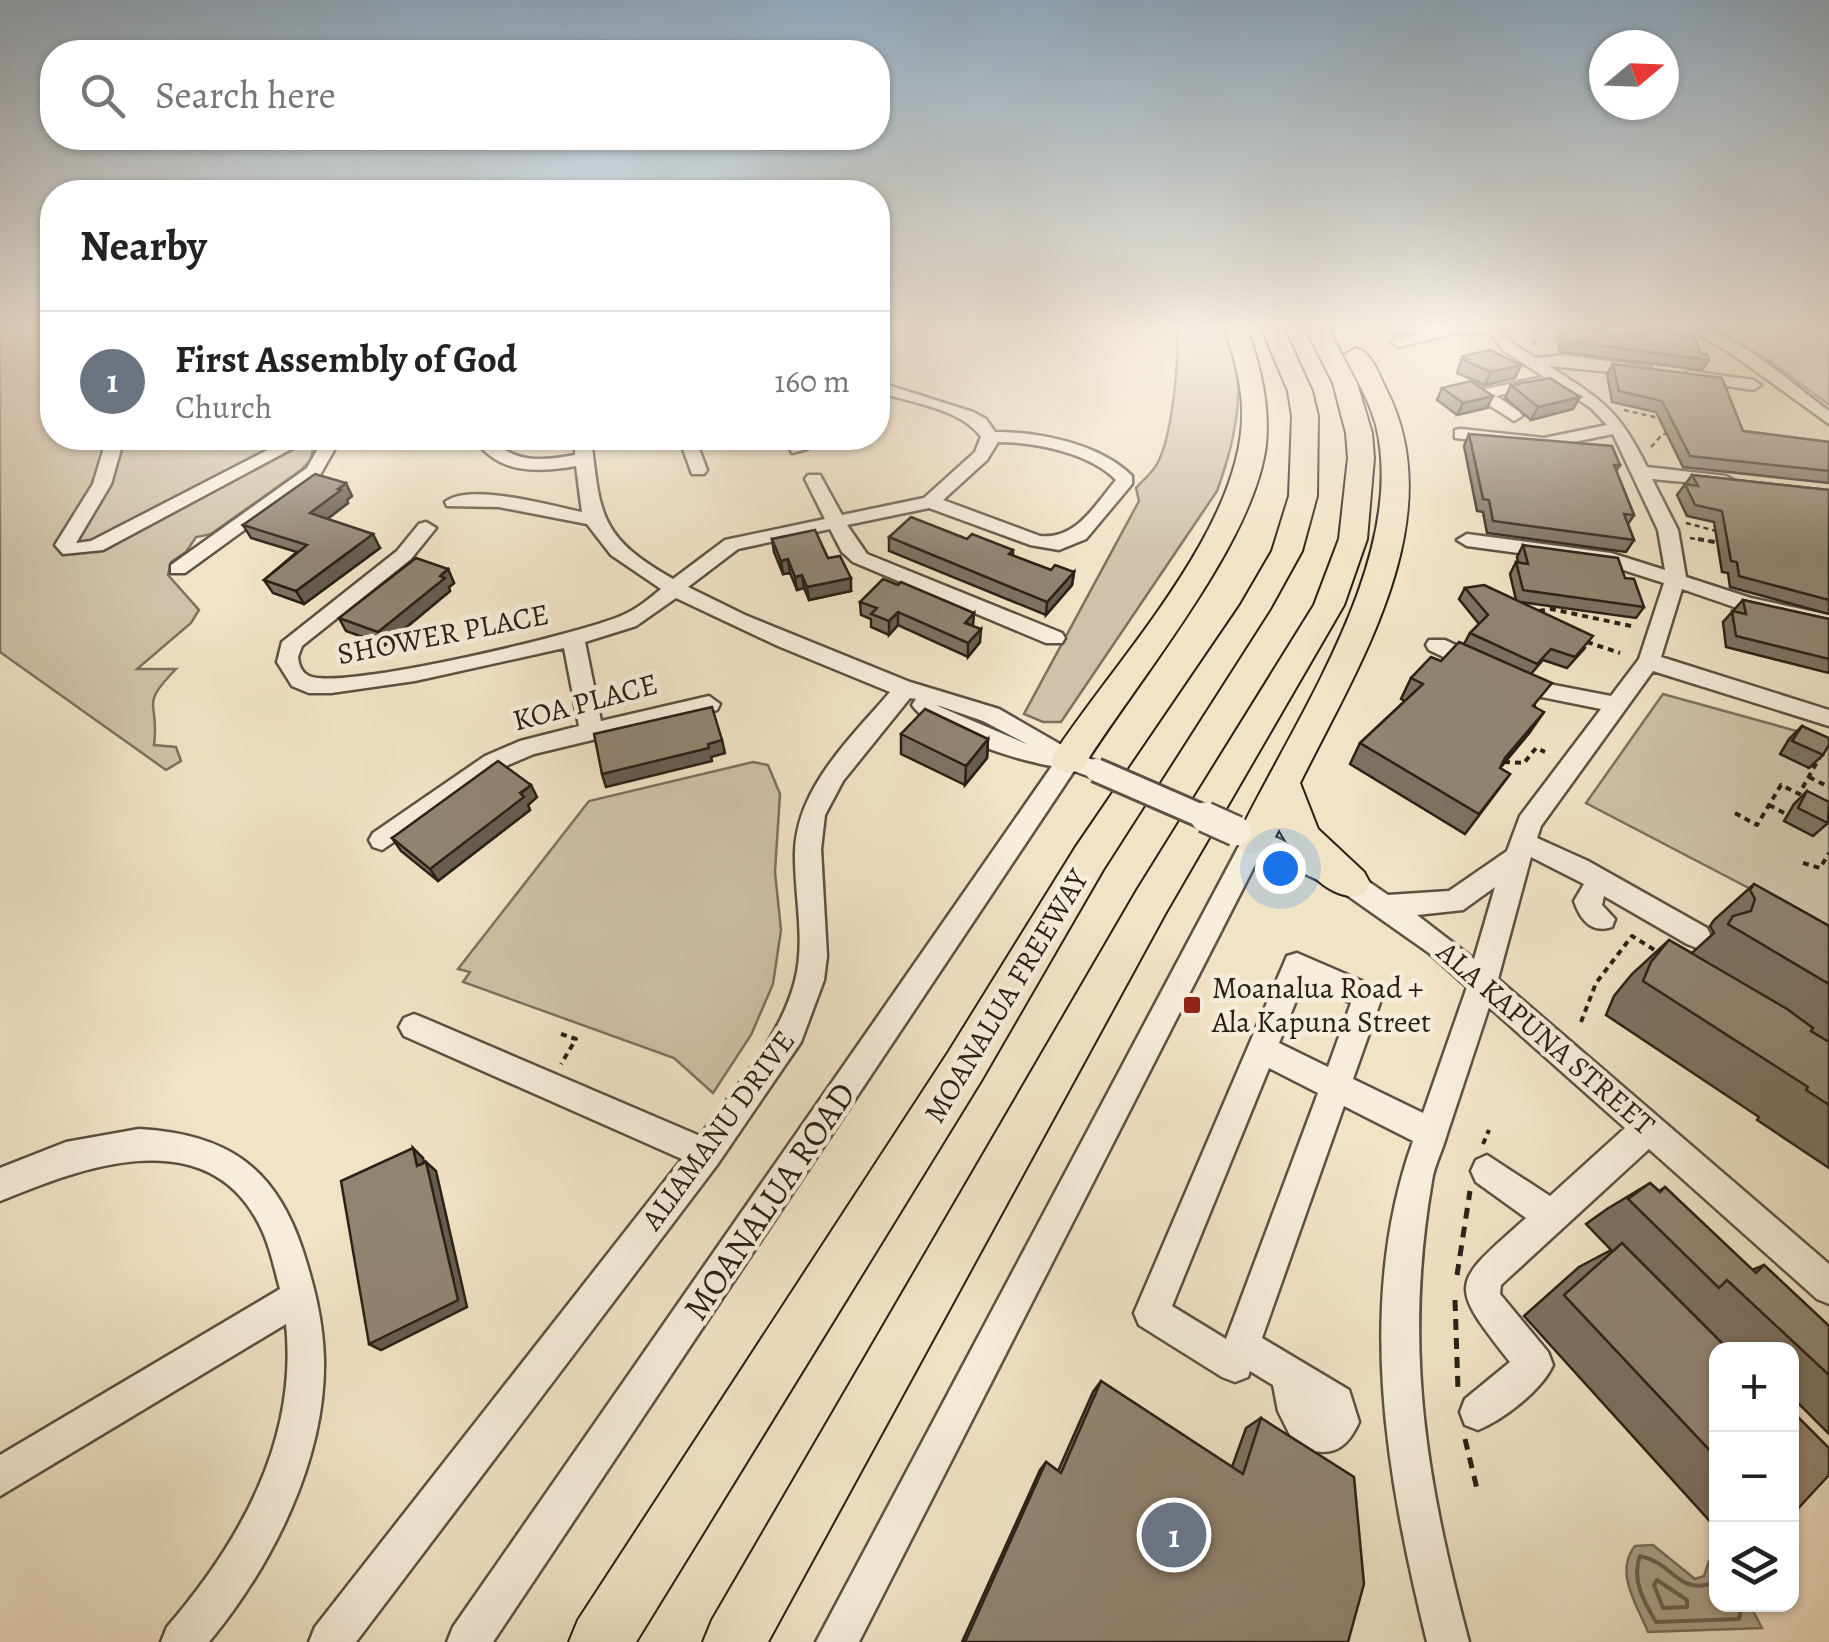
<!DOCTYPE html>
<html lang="en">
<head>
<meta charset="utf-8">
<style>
	:root { --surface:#fff; --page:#f6f6f6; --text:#222; --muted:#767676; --line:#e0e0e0; --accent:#b45309 }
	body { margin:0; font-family:Alegreya,serif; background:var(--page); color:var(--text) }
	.controls { position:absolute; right:30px; bottom:30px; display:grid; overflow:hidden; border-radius:20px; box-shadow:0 2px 8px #0004 }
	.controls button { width:90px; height:90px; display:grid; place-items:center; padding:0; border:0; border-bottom:2px solid var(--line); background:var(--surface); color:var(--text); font:50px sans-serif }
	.compass { position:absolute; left:1589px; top:30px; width:90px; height:90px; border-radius:50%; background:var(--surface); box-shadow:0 2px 8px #0004; rotate:71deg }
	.you { position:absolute; left:1280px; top:868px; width:35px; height:35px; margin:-25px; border:8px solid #fff; border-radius:50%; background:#1a73e8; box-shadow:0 0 0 15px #1a73e833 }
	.badge { display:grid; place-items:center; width:65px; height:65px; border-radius:50%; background:var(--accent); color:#fff; font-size:32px; font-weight:700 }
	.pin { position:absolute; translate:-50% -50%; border:5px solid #fff; box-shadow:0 2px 10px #0006 }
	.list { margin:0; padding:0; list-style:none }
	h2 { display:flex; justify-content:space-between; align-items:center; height:130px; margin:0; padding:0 40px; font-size:42px }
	h2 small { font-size:32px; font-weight:400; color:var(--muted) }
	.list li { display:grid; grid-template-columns:65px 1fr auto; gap:30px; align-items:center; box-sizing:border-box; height:140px; padding:0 40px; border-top:2px solid var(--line) }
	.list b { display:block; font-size:38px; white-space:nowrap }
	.list p { margin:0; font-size:32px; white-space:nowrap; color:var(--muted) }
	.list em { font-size:32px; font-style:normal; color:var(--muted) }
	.icon { flex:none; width:55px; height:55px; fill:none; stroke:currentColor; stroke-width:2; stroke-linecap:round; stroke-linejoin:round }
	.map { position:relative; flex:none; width:1829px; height:1642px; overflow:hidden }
	.search { position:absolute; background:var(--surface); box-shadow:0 2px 8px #0004; left:40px; top:40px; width:850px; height:110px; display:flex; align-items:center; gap:25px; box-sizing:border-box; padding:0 35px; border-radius:40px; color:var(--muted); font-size:38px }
	.panel { position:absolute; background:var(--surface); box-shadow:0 2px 8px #0004; left:40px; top:180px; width:850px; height:270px; border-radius:40px }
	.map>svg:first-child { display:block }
	.green { fill:#cfc2a8; stroke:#7c715f; stroke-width:2.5 }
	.water { fill:#ada18a; stroke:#796d5c; stroke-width:2.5 }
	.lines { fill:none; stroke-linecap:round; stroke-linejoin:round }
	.shore { stroke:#6c6050; stroke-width:4 }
	.minor-casing { stroke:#5c5142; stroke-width:5 }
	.highway-casing { stroke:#2a2016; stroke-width:4 }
	.path-far2 { stroke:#2a2016; stroke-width:2.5; stroke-dasharray:5 4; stroke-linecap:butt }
	.path-far1 { stroke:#2a2016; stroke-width:4; stroke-dasharray:6 5; stroke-linecap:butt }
	.path { stroke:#2a2016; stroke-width:5; stroke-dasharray:11 8; stroke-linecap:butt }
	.minor { fill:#f6edda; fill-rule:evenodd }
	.highway { fill:#f1e3c6; fill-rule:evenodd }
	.minor-bridge-far1-casing { stroke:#5c5142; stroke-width:28; stroke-linecap:butt }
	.minor-bridge-casing { stroke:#5c5142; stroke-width:34; stroke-linecap:butt }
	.minor-bridge-far1 { stroke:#f6edda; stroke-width:22 }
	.minor-bridge { stroke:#f6edda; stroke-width:29 }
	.wall { fill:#7d7262; stroke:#2a2016; stroke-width:2.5 }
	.shaded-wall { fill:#665d50; stroke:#2a2016; stroke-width:2.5 }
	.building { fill:#918572; stroke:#2a2016; stroke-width:2.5 }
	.poi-dot { fill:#8f2418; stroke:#f6edda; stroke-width:4 }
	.labels { text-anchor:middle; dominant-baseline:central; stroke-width:9; stroke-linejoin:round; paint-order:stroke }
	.street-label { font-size:30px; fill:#2a2016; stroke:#f6edda }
	.poi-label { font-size:30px; fill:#2a2016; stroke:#f6edda; text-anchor:start }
	.near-street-label { font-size:35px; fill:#2a2016; stroke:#f6edda }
</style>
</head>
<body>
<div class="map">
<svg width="1829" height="1642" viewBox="0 0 1829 1642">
	<rect width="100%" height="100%" fill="#f1e3c6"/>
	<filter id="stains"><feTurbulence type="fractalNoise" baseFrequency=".002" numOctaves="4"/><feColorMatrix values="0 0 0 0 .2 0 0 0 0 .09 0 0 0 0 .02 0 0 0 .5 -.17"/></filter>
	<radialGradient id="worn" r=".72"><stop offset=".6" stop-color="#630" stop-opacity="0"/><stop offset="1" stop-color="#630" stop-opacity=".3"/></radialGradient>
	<!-- green -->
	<g class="green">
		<path d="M0 325H52V438H317L310 460 301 470 211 534 196 537 186 552 171 562 168 575 199 610 191 623 137 669H176C138 708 160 699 154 745L176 747 181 761 166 770 0 652Z"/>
		<path d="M1175 325H1224C1250 378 1236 439 1217 491L1061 722H1043L1024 714 1139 501 1136 488C1142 481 1152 473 1157 464 1172 437 1181 355 1175 325Z"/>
		<polygon points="1706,325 1829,325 1829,405 1767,359"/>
		<polygon points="1663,694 1829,740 1829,930 1586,803"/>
		<polygon points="753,762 768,765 780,794 775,872 781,930 773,984 751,1035 713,1093 674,1058 463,982 470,972 458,969 589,801"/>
	</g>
	<!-- water -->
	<path class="water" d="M1653 1545 1695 1579 1704 1576 1709 1561 1716 1559V1604L1750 1605 1762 1628 1648 1632C1637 1605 1614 1572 1635 1546Z"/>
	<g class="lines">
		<!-- shore -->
		<g class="shore">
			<path d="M1716 1570 1710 1584C1677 1593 1673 1563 1640 1556 1631 1579 1644 1602 1656 1622L1739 1619 1742 1604"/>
			<polygon points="1657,1580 1687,1600 1687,1607 1663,1608 1654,1585"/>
		</g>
		<!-- minor casing -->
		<g class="minor-casing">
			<g id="minor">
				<path d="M1449 325H1501L1513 344 1536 358 1565 355 1650 367 1652 370 1644 375 1549 366C1602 400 1619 410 1647 467L1726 476 1735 481 1726 486 1652 479 1678 530 1686 577 1751 598 1829 615V629L1740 609 1682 589 1661 657 1829 710V726L1653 671 1541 826 1537 838 1588 861 1707 928 1711 936 1707 944 1697 948 1687 944 1604 896 1602 905 1615 919 1612 927C1591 934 1580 919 1574 901L1584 884 1531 857 1498 979 1829 1264V1304L1817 1299 1649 1149 1501 1285 1500 1294 1548 1352 1553 1365C1542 1390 1503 1420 1478 1430L1465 1425 1460 1412 1465 1399 1510 1362C1447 1282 1451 1285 1526 1218L1476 1182 1471 1171 1476 1160 1487 1155 1550 1196 1625 1128 1489 1007C1475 1050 1460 1095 1446 1137 1442 1152 1434 1166 1432 1181 1403 1348 1426 1480 1469 1642H1427C1387 1479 1355 1303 1413 1141L1344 1106 1262 1338 1349 1390 1359 1422C1345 1454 1326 1458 1295 1445L1278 1411 1273 1385 1250 1371 1248 1377 1235 1382 1222 1377 1139 1325 1134 1313 1287 956 1297 953 1378 988 1382 997 1353 1079 1423 1113 1467 987 1429 953 1341 891 1261 853 859 1642H816L1240 844 1230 834 1234 827H1252L1359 875 1388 895 1449 891 1507 851 1520 816 1601 709 1517 692 1429 650 1426 645 1429 640H1445L1533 681 1611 696 1639 659 1664 583 1608 565 1467 546 1457 540 1467 534 1611 553 1665 570 1658 530 1613 434 1544 448 1455 438V430L1461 429 1544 438 1607 425 1591 408 1548 380 1547 384 1496 396 1520 412 1522 416 1514 421 1467 391 1465 388 1473 383 1485 389 1544 377 1503 350 1491 333H1456L1399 347 1391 342ZM1495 887 1474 959 1417 915 1463 910ZM1304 981 1351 1003 1328 1067 1279 1043ZM1269 1068 1318 1093 1226 1339 1172 1306Z"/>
				<path d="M1682 325C1730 325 1790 383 1829 411V424L1729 352Z"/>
				<polygon points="1689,371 1753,380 1761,385 1753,390 1683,379 1681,376"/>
				<path d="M878 382 973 412 986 419 995 432C1039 432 1100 444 1132 476V484L1086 539 1059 550 1030 545 929 508 847 525 867 554 1062 633 1065 638 1062 643H1046L853 562 842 552 830 529 738 549 688 587 745 615 910 682 999 709 1077 754 1104 764 1108 770 1096 779 1074 771 493 1642H447L453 1627 1052 766C1018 761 931 733 912 705L916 699 910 698 843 781 825 815 821 849 827 956 824 980 801 1042 717 1165 356 1642H309L315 1627 682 1159 404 1036 399 1027 404 1018 414 1014 424 1018 700 1136C735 1087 780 1039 795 981 806 940 794 894 795 852 797 787 851 738 890 692L778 646 676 598 636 626 585 642 601 721 709 696 720 704 717 710 534 754 501 768 382 850 373 847 369 840 373 833 485 756 520 741 579 726 564 648 415 681 331 693H309L292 686 277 662 282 642 397 551 419 524 426 522 436 528 411 559 302 646 298 657C299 665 301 672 309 676 340 691 585 633 623 615 637 609 649 599 661 589L611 555 587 524 499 507 447 506 445 502C470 482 551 506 582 512L576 466C537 473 497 474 474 438H491C514 464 543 461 575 455V438H591C600 515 599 537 673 579L725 540 825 519 805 479 808 475H820L842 515 924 498 975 452 981 437C962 409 909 402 878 392ZM998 442C1035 442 1090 453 1116 480 1095 505 1076 540 1040 536L943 500 987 460ZM937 705 983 721 1029 745 940 707Z"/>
				<polygon points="107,438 124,438 111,484 76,543 91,541 291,438 312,438 103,550 63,554 55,545 93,484"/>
				<polygon points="324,438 341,438 320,475 185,573 171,573 171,565 307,468"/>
				<polygon points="679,438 695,438 707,470 704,474 692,474"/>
				<polygon points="785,438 801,438 807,449 792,453"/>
				<path d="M139 1129C225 1134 274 1165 302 1248 314 1285 323 1320 324 1359 326 1460 272 1566 209 1642H161L167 1627C240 1542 298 1440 286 1324L0 1496V1455L280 1289C274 1267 269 1242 258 1222 204 1120 80 1168 0 1201V1168L66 1142Z"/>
			</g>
		</g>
		<!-- highway casing -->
		<g class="highway-casing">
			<g id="highway">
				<path d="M1224 325H1246C1260 365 1270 403 1266 445 1254 544 1136 682 1082 769L1069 773 1056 769 1051 760 1056 751C1118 657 1247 523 1242 407 1241 378 1232 352 1224 325Z"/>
				<polygon points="1260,325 1282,325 1312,391 1318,416 1317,496 1302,551 1270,609 1103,870 981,1081 636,1642 569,1642 578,1620 949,1051 1075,848 1240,606 1272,551 1289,496 1292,416 1288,391"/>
				<polygon points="1304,325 1326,325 1357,383 1372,433 1374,458 1367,539 1344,605 1165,914 768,1642 703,1642 712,1620 1137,890 1314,605 1339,539 1348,458 1346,433 1333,383"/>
				<path d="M1356 348C1372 352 1379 375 1386 389 1453 519 1357 668 1300 783L1318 829 1364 872 1370 883 1364 894C1328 906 1294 857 1279 829L1268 851 1255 855 1242 851 1236 840C1291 724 1409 560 1376 425 1369 400 1356 378 1344 355Z"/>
			</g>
		</g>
		<!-- path-far2 -->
		<g class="path-far2">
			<polyline points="1808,325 1829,334"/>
			<polyline points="1533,345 1544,327 1558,326"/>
			<polyline points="1624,410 1663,419"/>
			<polyline points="1651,447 1663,434 1670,434"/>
			<polyline points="1686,523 1720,532"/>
			<polyline points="1690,538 1713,542"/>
		</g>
		<!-- path-far1 -->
		<g class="path-far1">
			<polyline points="1698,539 1720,543"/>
			<polyline points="1539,611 1551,609 1636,627"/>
			<polyline points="1587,642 1620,653"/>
			<polyline points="1504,762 1524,763 1536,748 1545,752"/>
			<polyline points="1809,777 1829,787"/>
			<polyline points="1769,805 1788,815"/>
			<polyline points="1735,813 1757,825 1781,785 1799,794 1821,755"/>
			<polyline points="1803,863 1820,868 1829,853"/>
			<polyline points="1581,1022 1596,983 1632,936 1661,954"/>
			<polyline points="561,1034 576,1039 561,1064"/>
			<polyline points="1483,1144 1489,1130"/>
		</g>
		<!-- path -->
		<g class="path">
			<polyline points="1457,1275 1470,1191"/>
			<polyline points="1455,1300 1458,1390"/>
			<polyline points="1465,1439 1478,1493"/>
		</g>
		<!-- minor -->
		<use href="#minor" class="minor"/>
		<!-- highway -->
		<use href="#highway" class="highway"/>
		<!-- minor-bridge-far1 casing -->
		<g class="minor-bridge-far1-casing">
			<polyline id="minor-bridge-far1" points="1096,770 1211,820"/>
		</g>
		<!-- minor-bridge casing -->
		<g class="minor-bridge-casing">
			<polyline id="minor-bridge" points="1205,817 1236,831"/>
		</g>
		<!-- minor-bridge-far1 -->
		<use href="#minor-bridge-far1" class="minor-bridge-far1"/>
		<!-- minor-bridge -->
		<use href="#minor-bridge" class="minor-bridge"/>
	</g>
	<!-- wall -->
	<g class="wall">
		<polygon points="1376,325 1440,325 1394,336"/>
		<polygon points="1558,325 1645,325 1701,354 1709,360 1702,370 1560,352 1556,329"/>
		<polygon points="1463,356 1521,365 1515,378 1485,385 1457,373"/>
		<polygon points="1613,364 1743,431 1829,442 1829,483 1683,467 1656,412 1612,402 1607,374"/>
		<polygon points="1511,385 1580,397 1573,409 1531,420 1505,398"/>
		<polygon points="1442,388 1487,408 1457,415 1437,400"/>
		<polygon points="1469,434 1620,465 1616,471 1634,515 1628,524 1634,540 1626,552 1487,533 1483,512 1477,511 1464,446"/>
		<polygon points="1692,475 1829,490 1829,614 1730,587 1728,573 1722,572 1714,522 1687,516 1677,495"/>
		<polygon points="352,496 347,500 348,503 327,519 380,548 304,604 273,593 264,580 297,552 251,538 243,525"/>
		<polygon points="889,537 967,539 1013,550 1013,556 1051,570 1074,572 1072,585 1046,615 889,551"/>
		<polygon points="772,539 828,558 851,591 809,600 804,588 797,590 790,573 783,574 774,552"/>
		<polygon points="1523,545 1625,578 1644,607 1636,618 1521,602 1585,648 1567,668 1543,660 1531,674 1535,707 1530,732 1500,768 1510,774 1465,834 1350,764 1360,743 1405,701 1401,699 1411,678 1441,661 1464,644 1470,633 1479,624 1459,599 1465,588 1516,600 1510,574 1516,562 1518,562 1517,557"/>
		<polygon points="448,569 454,583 449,587 450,591 385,645 346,631 339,618"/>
		<polygon points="1743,600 1829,619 1829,673 1726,647 1723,622"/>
		<polygon points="860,602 973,626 980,642 968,657 898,625 889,635 871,627 871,619 861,615"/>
		<polygon points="1802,726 1823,755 1809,768 1780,754 1789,739"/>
		<polygon points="901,734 988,739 987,758 965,785 901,754"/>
		<polygon points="1807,791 1828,823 1813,836 1784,821 1794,804"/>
		<polygon points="537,797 528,805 530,810 438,881 401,851 392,838"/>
		<polygon points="1754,884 1829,926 1829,1168 1757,1120 1759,1117 1606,1015 1614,996 1632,974 1669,940 1692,953 1714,933 1710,926 1714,920"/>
		<polygon points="1650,1183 1659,1191 1665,1187 1752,1270 1764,1265 1829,1326 1829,1434 1792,1397 1792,1350 1716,1350 1716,1528 1524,1316 1579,1267 1611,1250 1586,1224 1607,1209"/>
		<polygon points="1101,1381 1232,1467 1246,1428 1261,1418 1348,1642 962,1642 1040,1470 1046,1462 1058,1471 1093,1392"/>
	</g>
	<!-- shaded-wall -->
	<g class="shaded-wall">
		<polygon points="1440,325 1394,336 1398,326"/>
		<polygon points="1521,365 1515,378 1485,385 1491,372"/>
		<polygon points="1493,396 1487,408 1457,415 1463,403"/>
		<polygon points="1580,397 1573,409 1531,420 1538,407"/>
		<polygon points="346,483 352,496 347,500 348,503 317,527 310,513"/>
		<polygon points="373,534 380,548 304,604 296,591"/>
		<polygon points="788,559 790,573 783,574 781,561"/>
		<polygon points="448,569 454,583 449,587 450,591 385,645 378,632"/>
		<polygon points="1074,572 1072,585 1046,615 1047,602"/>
		<polygon points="802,575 804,588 797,590 795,577"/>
		<polygon points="851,578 851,591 809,600 807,587"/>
		<polygon points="898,612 898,625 889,635 889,621"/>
		<polygon points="974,613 973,626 965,623"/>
		<polygon points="981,629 980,642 968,657 968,643"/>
		<polygon points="1544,712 1530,732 1491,779 1505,758"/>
		<polygon points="988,739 987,758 965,785 966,766"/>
		<polygon points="722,740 725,753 711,757 712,761 606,787 602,774"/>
		<polygon points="531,785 537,797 528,805 530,810 438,881 430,869"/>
		<polygon points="413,1148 423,1158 427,1175 417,1166"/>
		<polygon points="426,1162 436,1171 467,1307 381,1350 369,1344"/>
	</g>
	<!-- building -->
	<g class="building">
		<polygon points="1562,325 1645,325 1694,336 1701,354 1707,354 1709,360 1565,341"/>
		<polygon points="1490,350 1521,365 1491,372 1463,360 1468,359 1463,356"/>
		<polygon points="1613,364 1722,378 1743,431 1829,442 1829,471 1690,456 1662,401 1619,391"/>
		<polygon points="1550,378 1580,397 1538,407 1511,385"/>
		<polygon points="1470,381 1493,396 1463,403 1442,388"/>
		<polygon points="1469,434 1612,446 1620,465 1614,465 1634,515 1624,514 1634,540 1493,521 1489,500 1483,499"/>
		<polygon points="315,474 346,483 338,489 341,490 310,513 373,534 296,591 264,580 307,545 243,525"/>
		<polygon points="1692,475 1829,490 1829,600 1739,576 1737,562 1731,561 1722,511 1695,505 1685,484 1698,486"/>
		<polygon points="911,517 967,539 972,534 1013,550 1009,554 1051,570 1055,565 1074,572 1047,602 889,537"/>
		<polygon points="815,530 828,558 840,556 851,578 807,587 802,575 795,577 788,559 781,561 772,539"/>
		<polygon points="1523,545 1618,558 1625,578 1634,579 1644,607 1523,590 1516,562 1528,564"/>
		<polygon points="416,558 448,569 440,576 445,578 378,632 339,618"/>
		<polygon points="883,579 898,585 901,582 974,613 965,623 981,629 968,643 898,612 889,621 871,614 877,608 860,602"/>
		<polygon points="1484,585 1593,636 1575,657 1551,649 1537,664 1470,633 1488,615 1465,588"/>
		<polygon points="1743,600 1829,619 1829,659 1736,636 1732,611 1746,614"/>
		<polygon points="1459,642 1552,683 1533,706 1544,712 1505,758 1500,768 1510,774 1479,814 1360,743 1423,684 1411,678 1431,657 1441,661"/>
		<polygon points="712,707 722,740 708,744 709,748 602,774 594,734"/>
		<polygon points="925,709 988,739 966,766 901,734"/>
		<polygon points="1802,726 1829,738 1829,745 1823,755 1792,741"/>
		<polygon points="498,761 531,785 520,793 524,797 430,869 392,838"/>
		<polygon points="1807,791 1829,802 1828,823 1798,808"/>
		<polygon points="1754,884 1829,926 1829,984 1728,924 1733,916 1751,911 1755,899 1750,890"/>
		<polygon points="1669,940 1787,1009 1813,1028 1811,1031 1829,1042 1829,1105 1806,1090 1808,1087 1643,981 1651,962"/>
		<polygon points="413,1148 417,1166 426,1162 458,1300 369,1344 341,1181"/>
		<polygon points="1650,1183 1660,1192 1665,1187 1756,1273 1764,1265 1829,1326 1829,1375 1727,1280 1719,1288 1628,1199"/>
		<polygon points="1622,1243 1729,1350 1716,1350 1716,1457 1564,1295"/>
		<polygon points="1101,1381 1243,1474 1261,1418 1354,1477 1364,1584 1348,1642 965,1642 1046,1462 1061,1473"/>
		<polygon points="1792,1411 1829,1448 1829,1475 1792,1515"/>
	</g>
	<!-- sky -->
	<linearGradient id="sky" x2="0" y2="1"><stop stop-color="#90acc2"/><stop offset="0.59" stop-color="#f9f2e5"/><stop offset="1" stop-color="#f9f2e5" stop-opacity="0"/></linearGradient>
	<rect width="1829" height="555" fill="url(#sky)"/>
	<!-- markers -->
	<rect class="poi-dot" x="1182" y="995" width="20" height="20" rx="5"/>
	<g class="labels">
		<!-- street labels -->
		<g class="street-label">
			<text transform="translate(443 634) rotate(-11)">SHOWER PLACE</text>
			<text transform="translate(585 702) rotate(-15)">KOA PLACE</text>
			<text transform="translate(1006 996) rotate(-59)">MOANALUA FREEWAY</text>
			<text transform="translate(1546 1038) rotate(41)">ALA KAPUNA STREET</text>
			<text transform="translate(718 1130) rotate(-54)">ALIAMANU DRIVE</text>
		</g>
		<!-- poi labels -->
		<g class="poi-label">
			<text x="1212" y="988">Moanalua Road +<tspan x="1212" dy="34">Ala Kapuna Street</tspan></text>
		</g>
		<!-- near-street labels -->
		<g class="near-street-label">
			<text transform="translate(769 1201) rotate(-56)">MOANALUA ROAD</text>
		</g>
	</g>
	<rect width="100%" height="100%" filter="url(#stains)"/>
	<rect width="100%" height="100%" fill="url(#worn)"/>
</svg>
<div class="controls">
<button>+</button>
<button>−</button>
<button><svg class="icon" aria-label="layers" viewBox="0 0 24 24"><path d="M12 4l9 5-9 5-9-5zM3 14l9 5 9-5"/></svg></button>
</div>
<svg class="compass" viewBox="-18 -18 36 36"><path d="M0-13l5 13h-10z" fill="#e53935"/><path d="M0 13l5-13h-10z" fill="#767676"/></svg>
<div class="you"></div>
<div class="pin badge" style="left:1174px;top:1535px;background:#6b7280">1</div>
<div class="search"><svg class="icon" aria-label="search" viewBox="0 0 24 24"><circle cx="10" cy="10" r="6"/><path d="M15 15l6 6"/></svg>Search here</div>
<section class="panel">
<h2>Nearby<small></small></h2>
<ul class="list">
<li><span class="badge" style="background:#6b7280">1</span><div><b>First Assembly of God</b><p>Church</p></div><em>160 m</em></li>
</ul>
</section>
</div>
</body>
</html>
